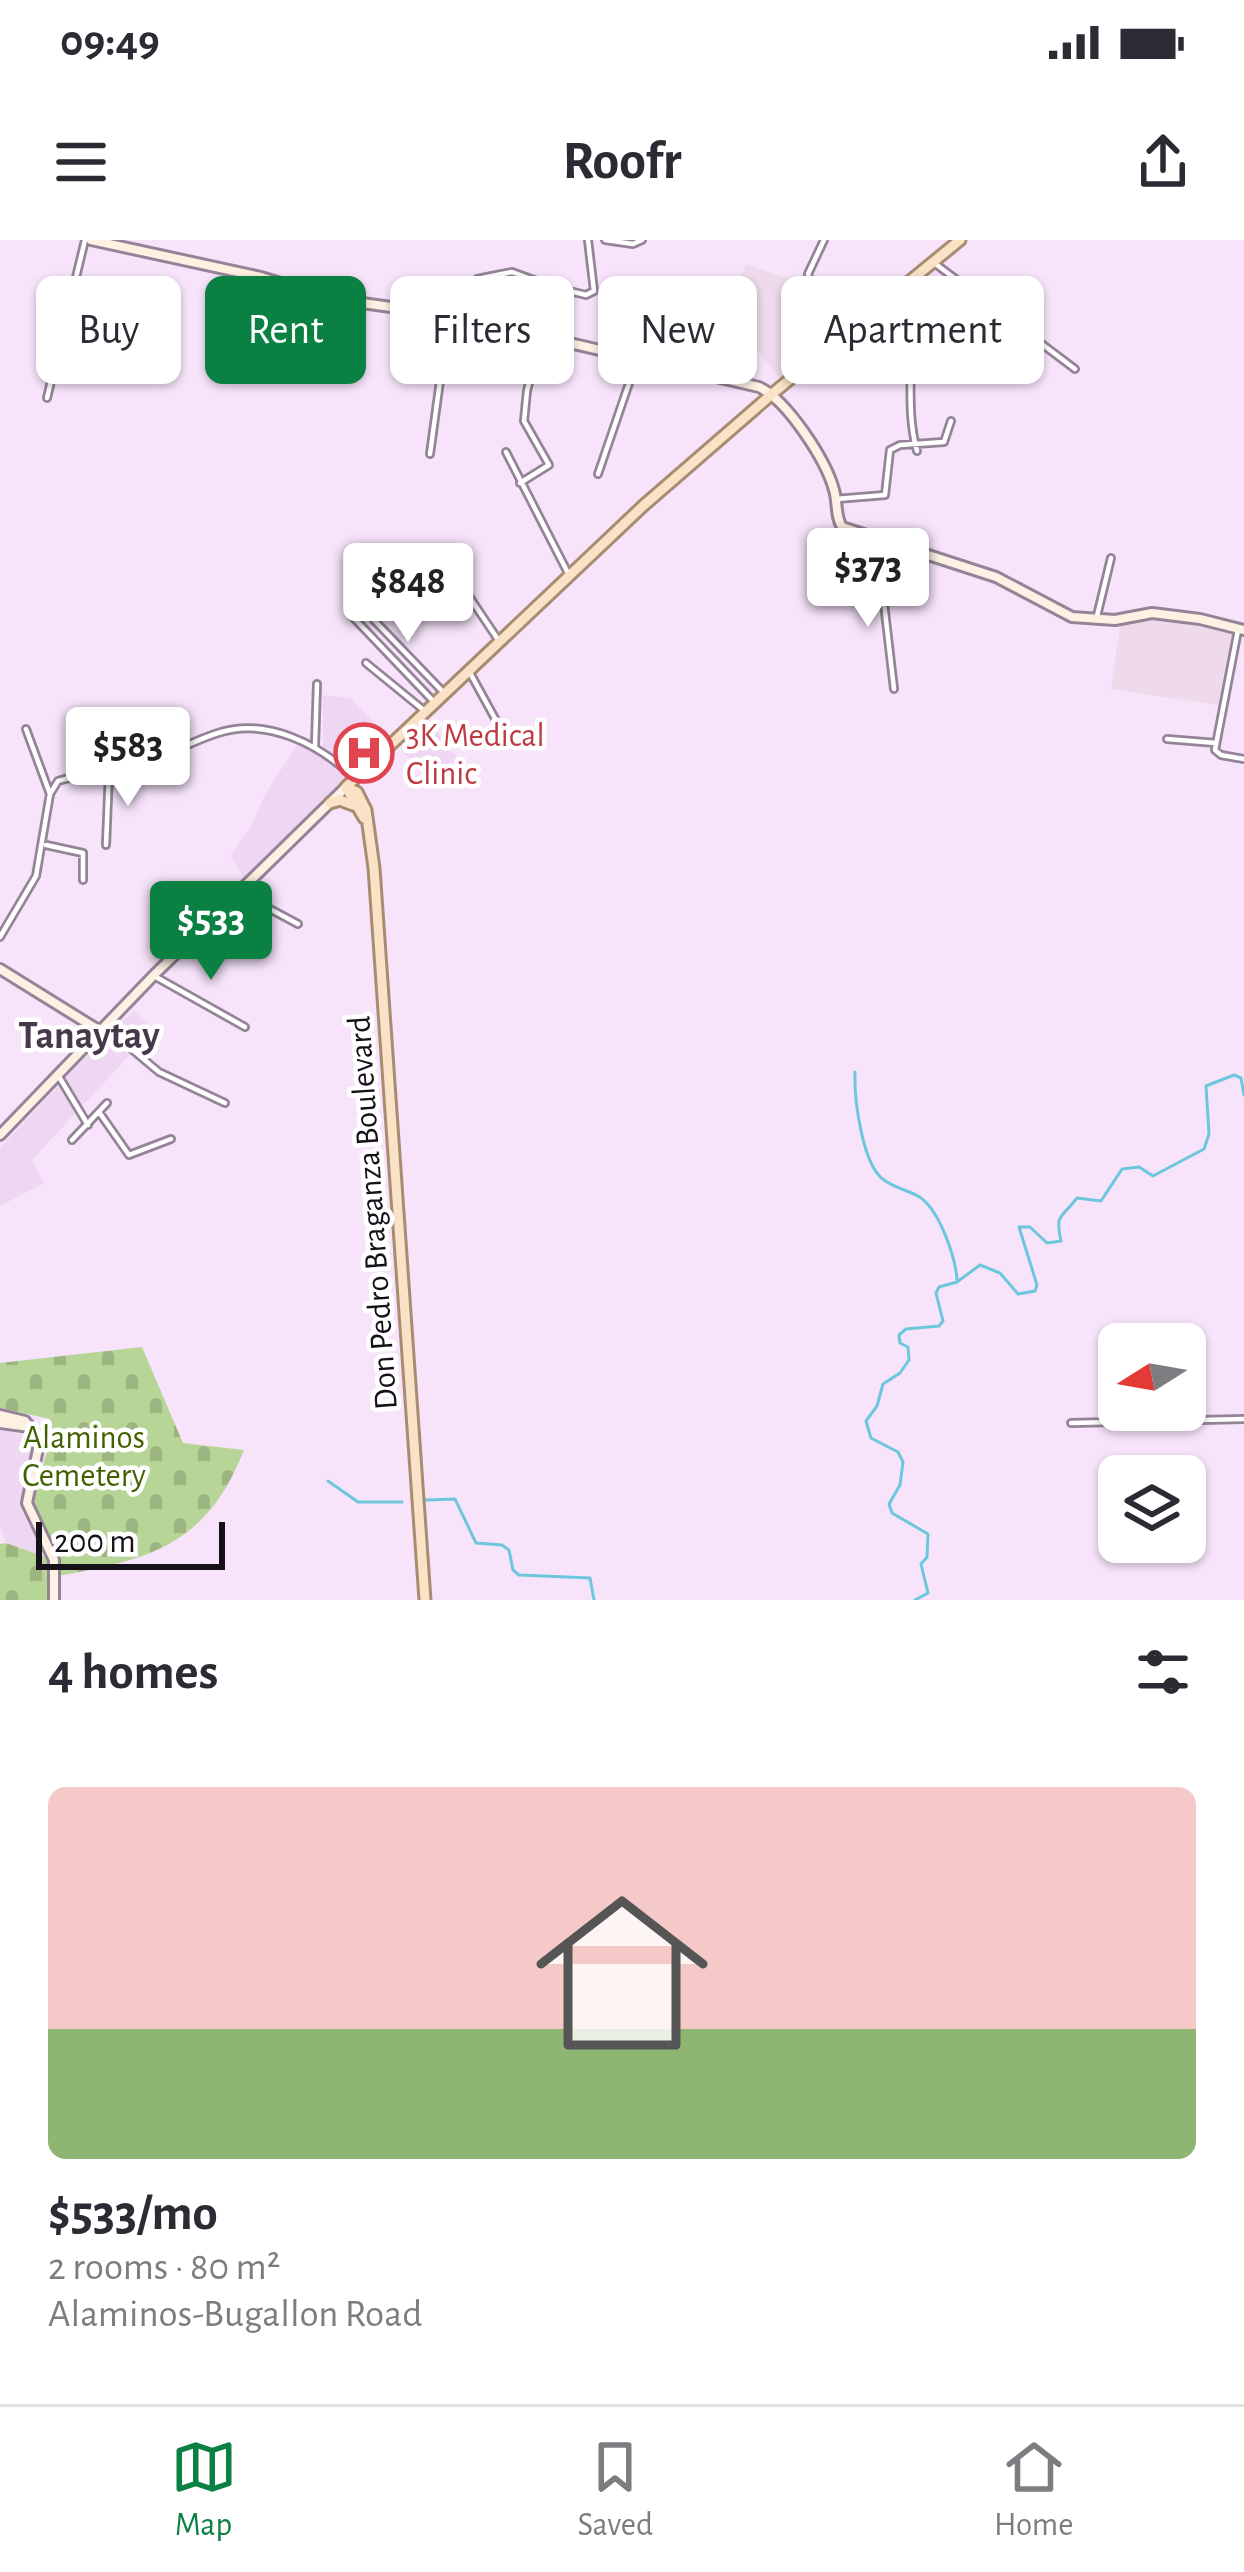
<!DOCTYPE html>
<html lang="en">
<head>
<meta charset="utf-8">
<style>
  :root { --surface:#fff; --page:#f7f7f7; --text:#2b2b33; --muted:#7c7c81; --line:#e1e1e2; --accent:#0b8043 }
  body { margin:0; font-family:"Alegreya Sans",sans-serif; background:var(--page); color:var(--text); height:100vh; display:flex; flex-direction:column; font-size:45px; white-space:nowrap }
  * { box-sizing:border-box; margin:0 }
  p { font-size:39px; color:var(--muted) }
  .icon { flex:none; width:66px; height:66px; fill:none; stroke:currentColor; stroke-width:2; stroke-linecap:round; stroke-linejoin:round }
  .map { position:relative; height:1360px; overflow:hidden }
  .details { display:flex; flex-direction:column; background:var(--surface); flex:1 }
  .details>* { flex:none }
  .guide { position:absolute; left:36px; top:36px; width:1173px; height:108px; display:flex; gap:24px }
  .needle { width:78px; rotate:259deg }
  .tools { position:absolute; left:1098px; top:1083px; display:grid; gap:24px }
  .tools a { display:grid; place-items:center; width:108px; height:108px; border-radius:18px; background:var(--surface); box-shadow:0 3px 9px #0004; font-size:60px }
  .scale { position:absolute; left:36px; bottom:30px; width:189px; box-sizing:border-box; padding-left:12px; border:6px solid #161018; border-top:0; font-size:33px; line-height:42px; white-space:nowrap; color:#161018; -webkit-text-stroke:9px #fff; paint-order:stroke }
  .price { position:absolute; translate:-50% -102px; padding:0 27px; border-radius:12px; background:#fff; color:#222; font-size:39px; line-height:78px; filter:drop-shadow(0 3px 6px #0008) }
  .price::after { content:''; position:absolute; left:50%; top:72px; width:36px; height:27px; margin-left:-18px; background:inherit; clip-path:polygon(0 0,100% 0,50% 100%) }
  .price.current { background:var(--accent); color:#fff }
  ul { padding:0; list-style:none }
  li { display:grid; align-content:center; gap:24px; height:636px; padding:0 48px }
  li+li { border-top:3px solid var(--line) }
  li span { display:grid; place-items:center; height:372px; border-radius:18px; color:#555 }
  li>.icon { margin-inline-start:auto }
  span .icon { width:216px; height:216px; fill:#fffc; stroke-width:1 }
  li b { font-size:51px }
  h2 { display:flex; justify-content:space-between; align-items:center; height:144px; padding:0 48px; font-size:51px }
  .chip { padding:0 42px; border-radius:18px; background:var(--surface); box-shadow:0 3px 9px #0004; font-size:42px; line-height:108px }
  .chip.current { background:var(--accent); color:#fff }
  .status { display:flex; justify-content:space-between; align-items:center; height:84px; padding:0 60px; background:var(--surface); direction:ltr }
  .status svg { height:33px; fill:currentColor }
  header { display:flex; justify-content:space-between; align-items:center; height:156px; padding:0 48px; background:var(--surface); font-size:54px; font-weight:700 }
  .menu { display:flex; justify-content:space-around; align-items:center; height:168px; border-top:3px solid var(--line); background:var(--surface); font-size:33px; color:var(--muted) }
  .menu a { display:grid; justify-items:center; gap:6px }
  .menu .current { color:var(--accent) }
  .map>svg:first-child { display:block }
</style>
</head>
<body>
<div class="status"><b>09:49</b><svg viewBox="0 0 49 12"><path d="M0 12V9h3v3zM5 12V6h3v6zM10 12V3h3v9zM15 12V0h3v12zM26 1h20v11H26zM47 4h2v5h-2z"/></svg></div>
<header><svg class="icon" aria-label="menu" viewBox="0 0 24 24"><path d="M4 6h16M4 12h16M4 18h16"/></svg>Roofr<svg class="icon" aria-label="share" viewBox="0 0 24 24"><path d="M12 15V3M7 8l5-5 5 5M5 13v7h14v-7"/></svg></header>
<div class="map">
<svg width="1244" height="1360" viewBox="0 0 1244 1360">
  <defs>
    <pattern id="cemetery-stones" width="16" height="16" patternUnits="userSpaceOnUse" patternTransform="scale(3)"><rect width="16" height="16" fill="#b7d596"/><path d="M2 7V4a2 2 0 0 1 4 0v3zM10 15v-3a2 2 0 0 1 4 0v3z" fill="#9db681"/></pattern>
  </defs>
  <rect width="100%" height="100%" fill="#f7e4fb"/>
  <path fill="#efd7f4" d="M323,455L350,458L392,500L246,640L230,616L249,589L266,553L298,503L319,510L323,506Z
    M431,484L458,519L438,540L402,512Z
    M134,771L154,789L32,920L44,943L0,966V908L106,795Z
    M0,1189L34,1198L38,1203L24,1266L49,1318L6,1303L0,1284Z"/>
  <path fill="#eedaea" d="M746,24L844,57L861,75L782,141L755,109L742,120L717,94Z
    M1154,376L1194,380L1235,393L1224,466L1111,449L1121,380Z"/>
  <path fill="url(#cemetery-stones)" d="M142,1107L183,1203L244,1210C206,1306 150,1319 58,1336V1324L32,1268L52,1191L50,1179L0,1168V1123Z
    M6,1303L51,1319L50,1360H0V1304Z"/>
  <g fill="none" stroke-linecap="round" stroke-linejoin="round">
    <path stroke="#6dc7dc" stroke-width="3" d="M855,832C854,858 862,925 884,940C895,948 907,950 918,956C939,968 955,1016 957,1039
      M328,1241L358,1262H402
      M426,1260L455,1259L476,1303L502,1305L509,1310L513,1330L519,1335L590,1338L594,1360
      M915,1360L928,1353L921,1324L927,1317L928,1294L892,1273L889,1264L900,1245L903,1222L898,1212L871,1198L866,1181L877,1166L883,1144L900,1133L909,1120L908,1107L900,1103L899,1095L906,1089L939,1086L943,1081L936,1053L939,1047L957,1042L980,1025L1000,1033L1018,1054L1035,1051L1037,1045L1019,987H1030L1047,1003L1061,1001C1055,973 1061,979 1077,958L1101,961L1122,929L1139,927L1153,936L1204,909L1209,894L1206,846L1234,835L1241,838L1244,855"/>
    <g stroke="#958498" stroke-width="10">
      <path id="street" d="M605,0L633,4L642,0
        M824,0L808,34L810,41L878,68
        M933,22L1075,129
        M477,39L512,32L553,47
        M898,52C921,104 902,158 917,211
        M701,63L699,97L713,108L706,133
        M547,99L553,47L586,55L594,51L588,0
        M913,131L942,119
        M47,158L85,0
        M506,212L569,335
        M430,214L449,75
        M598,234L637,120
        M520,243L549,225L524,181L527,151L540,98
        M836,259L885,255L890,210L900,205L944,202L951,181
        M448,325L499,401
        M351,375L435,463
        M374,380L445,454
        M1096,380L1111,318
        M1238,390L1215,510L1221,515L1244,519
        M366,423L426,472
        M469,431L509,504
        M894,449L882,346L896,321L899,305
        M26,489L50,554
        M1167,499L1216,503
        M315,506L317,444
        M46,605L83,613V640
        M106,605L109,533
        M240,653L298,684
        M0,697L36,636L50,554L58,541C88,532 119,530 149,521C173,513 195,500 218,493C266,477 319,504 353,537
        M156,737L245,787
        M104,786L159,832L225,863
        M58,835L88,885
        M99,872L129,915L171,899
        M72,900L107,863
        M1071,1183L1244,1179"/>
    </g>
    <g stroke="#958498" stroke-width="14">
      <path id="secondary" d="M91,0L261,37L333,59L449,75L759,147C787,160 826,220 834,250C838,263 835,276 842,287L996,337L1072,377L1115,380L1152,373L1200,379L1244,390
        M0,729L100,791
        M0,895L154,735L346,547
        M0,1175L25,1181L40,1199L27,1263L54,1320V1360
        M0,1183L29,1187"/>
    </g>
    <g stroke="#a88c72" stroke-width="15">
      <path id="primary" d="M346,547L357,552L366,570L374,628L425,1360
        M346,547L643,266L772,154L960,0
        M346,547L364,578
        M330,563L340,560L353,565"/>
    </g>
    <use href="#street" stroke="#fff" stroke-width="4.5"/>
    <use href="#secondary" stroke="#fdf1e3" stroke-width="8"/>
    <use href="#primary" stroke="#fae2c7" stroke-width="9"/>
  </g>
  <defs>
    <g id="hospital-ring" transform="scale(3)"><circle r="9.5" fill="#fff" stroke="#e0444e" stroke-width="1.5"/><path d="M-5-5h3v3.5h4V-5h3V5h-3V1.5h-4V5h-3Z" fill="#e0444e"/></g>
  </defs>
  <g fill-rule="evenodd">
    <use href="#hospital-ring" x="364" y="513"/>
  </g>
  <g text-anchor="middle" stroke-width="9" stroke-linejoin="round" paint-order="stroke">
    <g font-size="33" fill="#be3a42" stroke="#fff" text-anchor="start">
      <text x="406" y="506">3K Medical<tspan x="406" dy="38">Clinic</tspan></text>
    </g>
    <g font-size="33" fill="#161018" stroke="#fff">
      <text transform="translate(371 973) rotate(-94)" y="12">Don Pedro Braganza Boulevard</text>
    </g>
    <g font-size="33" fill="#416200" stroke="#fff">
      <text x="84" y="1208">Alaminos<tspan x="84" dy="38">Cemetery</tspan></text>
    </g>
    <g font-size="39" font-weight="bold" fill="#47394b" stroke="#fff">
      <text x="89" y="808">Tanaytay</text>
    </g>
  </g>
</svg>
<div class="tools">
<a><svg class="needle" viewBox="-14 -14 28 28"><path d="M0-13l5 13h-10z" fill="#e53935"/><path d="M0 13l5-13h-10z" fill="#7c7c81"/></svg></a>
<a><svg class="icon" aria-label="layers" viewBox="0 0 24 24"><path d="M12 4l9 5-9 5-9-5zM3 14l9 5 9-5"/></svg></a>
</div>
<div class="scale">200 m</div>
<b class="price" style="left:868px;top:390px">$373</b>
<b class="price" style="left:408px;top:405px">$848</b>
<b class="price" style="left:128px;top:569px">$583</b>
<b class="price current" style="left:211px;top:743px">$533</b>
<div class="guide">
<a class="chip">Buy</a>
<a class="chip current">Rent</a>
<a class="chip">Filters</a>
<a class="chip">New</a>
<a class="chip">Apartment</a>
</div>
</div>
<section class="details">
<h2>4 homes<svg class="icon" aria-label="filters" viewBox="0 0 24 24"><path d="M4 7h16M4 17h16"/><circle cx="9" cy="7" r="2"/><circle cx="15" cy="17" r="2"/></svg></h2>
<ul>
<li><span style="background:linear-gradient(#f6c9c9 65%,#8fb573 0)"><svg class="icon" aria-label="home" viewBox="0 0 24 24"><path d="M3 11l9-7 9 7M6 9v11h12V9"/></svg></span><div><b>$533/mo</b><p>2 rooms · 80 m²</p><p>Alaminos-Bugallon Road</p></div></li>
</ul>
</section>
<nav class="menu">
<a class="current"><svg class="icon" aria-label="map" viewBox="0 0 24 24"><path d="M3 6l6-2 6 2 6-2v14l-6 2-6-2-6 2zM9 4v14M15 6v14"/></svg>Map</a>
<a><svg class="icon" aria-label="saved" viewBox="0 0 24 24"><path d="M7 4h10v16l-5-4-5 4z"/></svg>Saved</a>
<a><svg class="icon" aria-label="home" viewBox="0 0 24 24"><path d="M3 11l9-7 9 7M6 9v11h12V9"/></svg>Home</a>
</nav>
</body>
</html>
